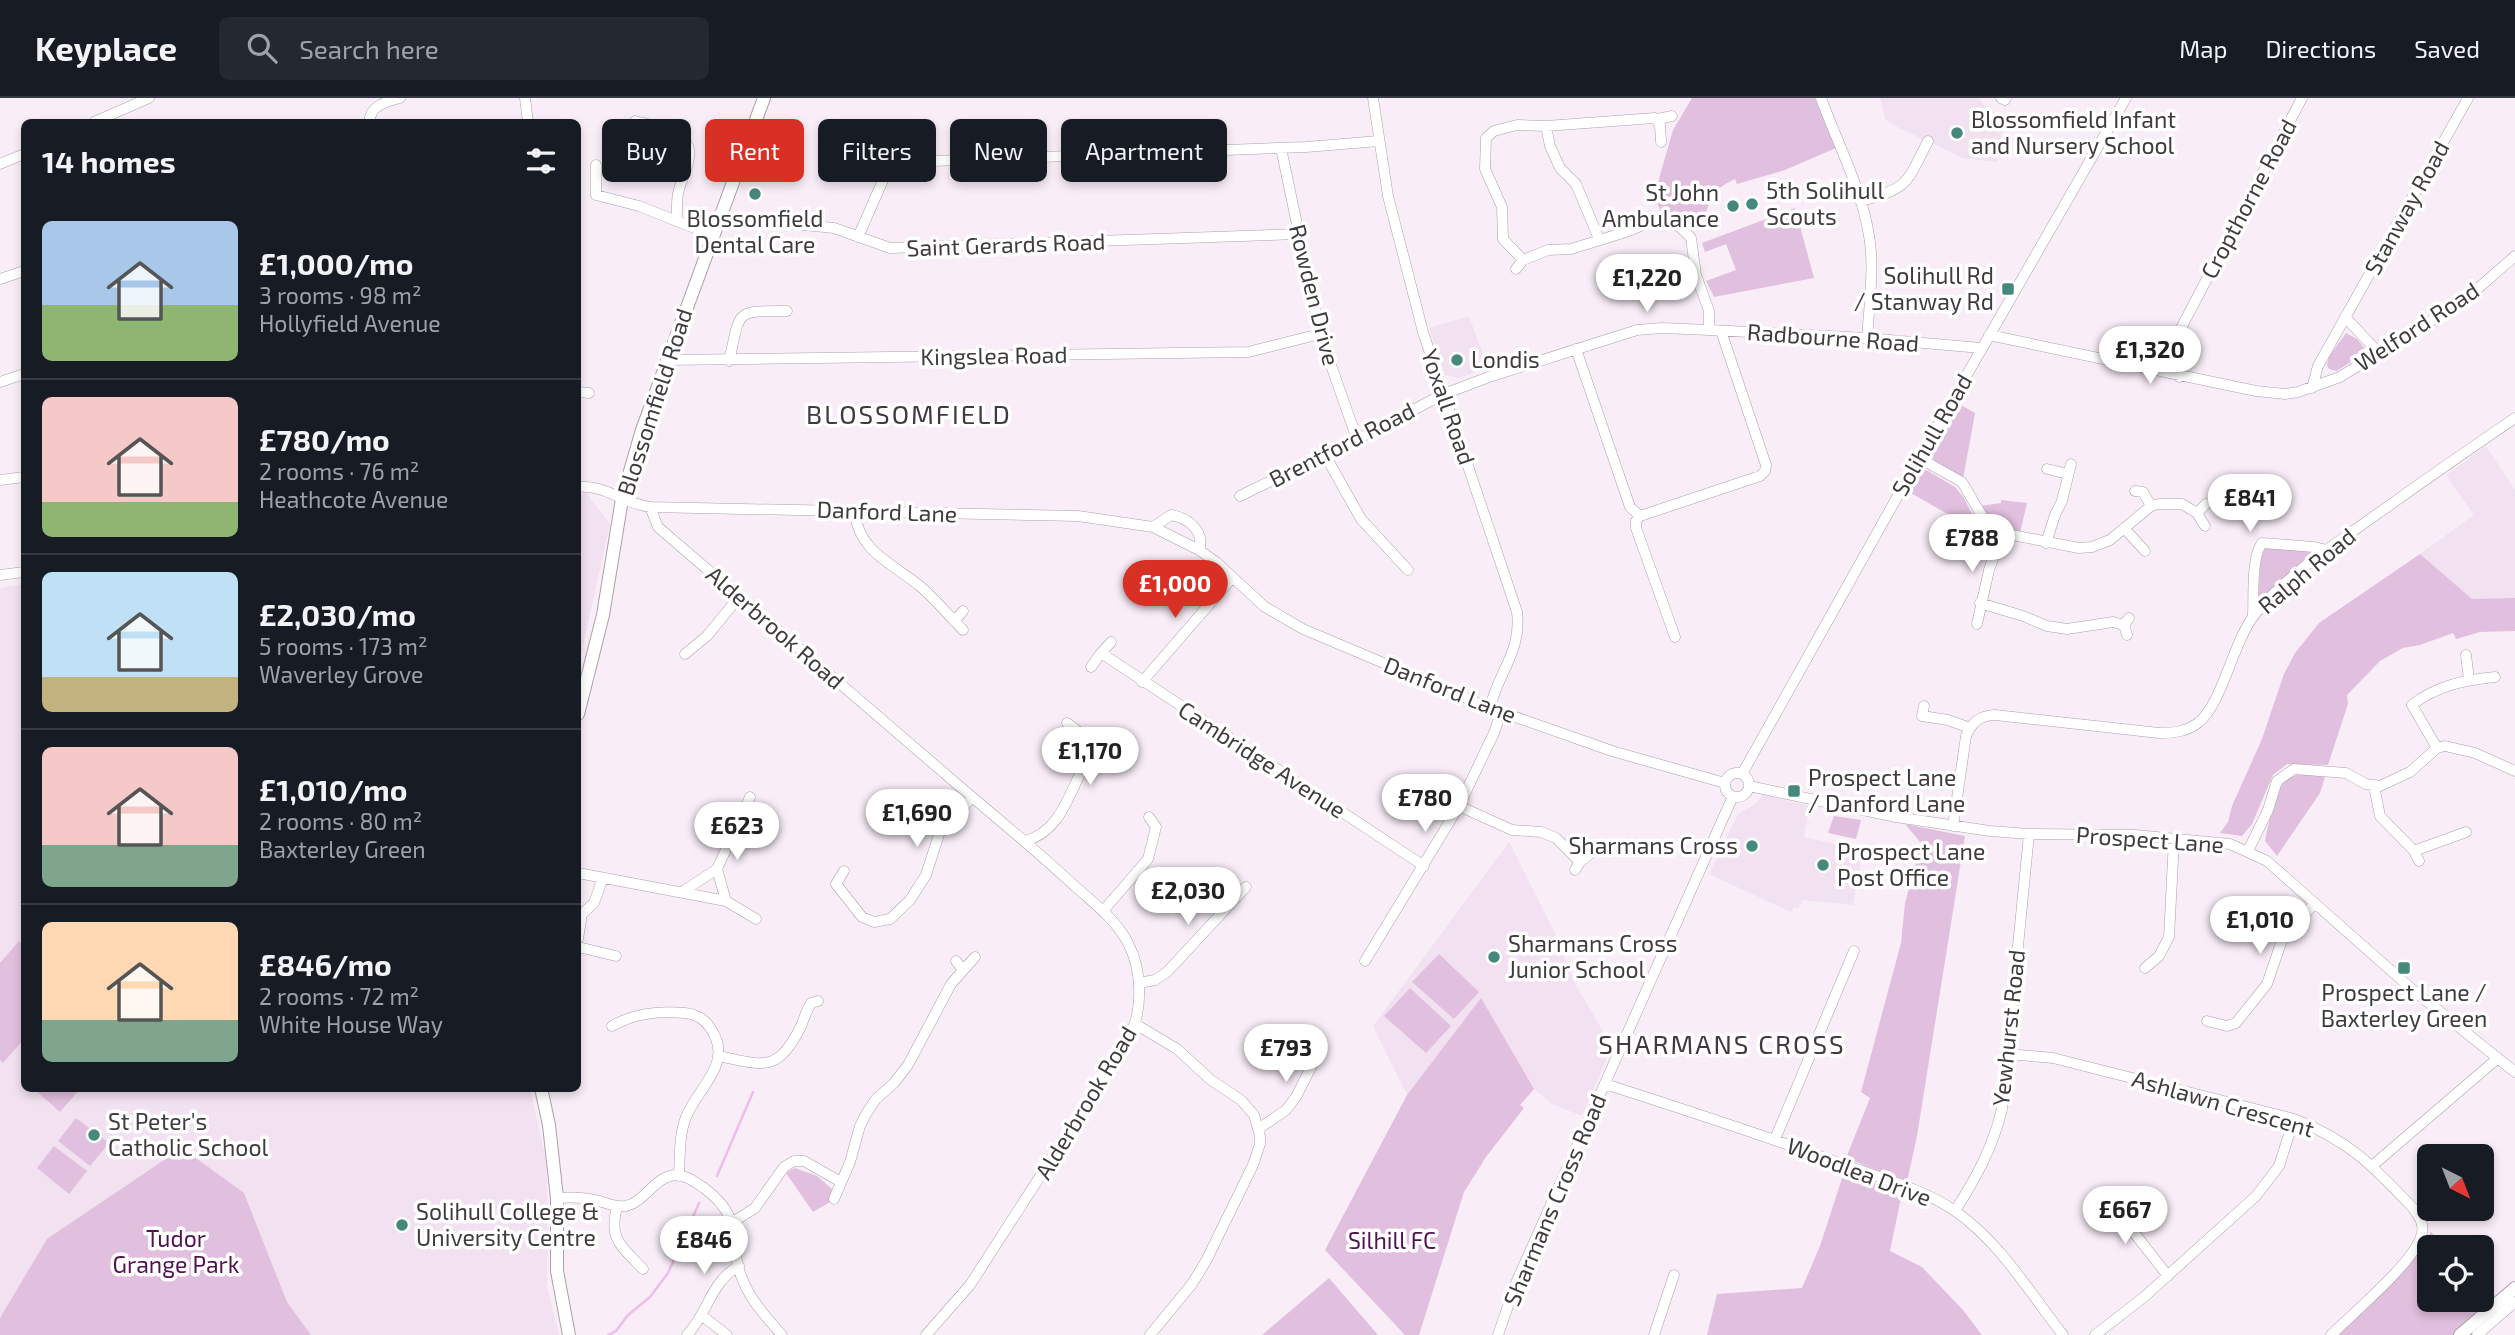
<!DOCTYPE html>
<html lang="en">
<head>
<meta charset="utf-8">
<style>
  :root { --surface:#171b24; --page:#242831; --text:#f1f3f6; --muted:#9ea1a6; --line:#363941; --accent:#d93025 }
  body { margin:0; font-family:"Exo 2",sans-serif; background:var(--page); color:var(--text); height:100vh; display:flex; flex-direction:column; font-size:26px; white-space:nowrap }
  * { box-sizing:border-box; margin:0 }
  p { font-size:23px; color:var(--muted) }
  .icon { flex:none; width:38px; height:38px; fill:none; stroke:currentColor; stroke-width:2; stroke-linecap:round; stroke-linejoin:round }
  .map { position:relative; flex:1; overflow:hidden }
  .panel { position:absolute; left:21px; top:21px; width:560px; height:973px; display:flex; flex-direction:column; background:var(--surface); border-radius:10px; box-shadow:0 4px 10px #0003 }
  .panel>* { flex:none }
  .guide { position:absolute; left:602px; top:21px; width:665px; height:63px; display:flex; gap:14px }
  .needle { width:46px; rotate:138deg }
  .buttons { position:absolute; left:2417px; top:1046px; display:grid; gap:14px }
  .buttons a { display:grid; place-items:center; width:77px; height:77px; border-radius:10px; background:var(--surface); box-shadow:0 4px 10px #0003; font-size:35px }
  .price { position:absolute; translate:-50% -60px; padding:0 16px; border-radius:24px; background:#fff; color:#222; font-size:23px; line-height:46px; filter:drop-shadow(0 2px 4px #0008) }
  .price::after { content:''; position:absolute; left:50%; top:42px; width:21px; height:16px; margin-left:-10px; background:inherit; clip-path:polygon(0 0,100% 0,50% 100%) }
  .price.active { background:var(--accent); color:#fff }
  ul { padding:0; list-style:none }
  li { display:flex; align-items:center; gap:21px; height:175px; padding:0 21px }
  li+li { border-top:2px solid var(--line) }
  li span { display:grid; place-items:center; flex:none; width:196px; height:140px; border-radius:10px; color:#555 }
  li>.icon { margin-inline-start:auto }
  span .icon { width:84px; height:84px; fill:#fffc; stroke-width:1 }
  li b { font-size:30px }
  h2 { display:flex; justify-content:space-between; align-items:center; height:84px; padding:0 21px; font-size:30px }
  .pill { padding:0 24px; border-radius:10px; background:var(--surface); box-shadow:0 4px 10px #0003; font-size:24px; line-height:63px }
  .pill.active { background:var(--accent); color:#fff }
  header { display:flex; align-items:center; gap:42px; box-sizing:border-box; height:98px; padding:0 35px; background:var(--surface); border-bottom:2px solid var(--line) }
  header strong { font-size:33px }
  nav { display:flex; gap:38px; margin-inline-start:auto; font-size:24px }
  .search { width:490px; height:63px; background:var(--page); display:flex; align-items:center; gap:18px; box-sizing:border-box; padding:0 24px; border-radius:10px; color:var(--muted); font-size:26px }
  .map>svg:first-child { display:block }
</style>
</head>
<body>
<header>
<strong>Keyplace</strong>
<div class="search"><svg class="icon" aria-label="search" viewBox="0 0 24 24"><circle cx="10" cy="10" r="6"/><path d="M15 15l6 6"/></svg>Search here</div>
<nav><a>Map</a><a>Directions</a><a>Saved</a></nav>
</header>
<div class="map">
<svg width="2515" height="1237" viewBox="0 0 2515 1237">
  <rect width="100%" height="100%" fill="#f9eef8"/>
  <path fill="#f2e1f0" d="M1880,0H1979L1985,9L2004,21L1997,64L1963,60L1899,30L1885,21Z
    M1469,218L1488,270L1458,280L1445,277L1429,230Z
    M2486,348L2515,392V500L2472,502L2420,456L2474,417L2446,377Z
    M586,395L610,426L578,570V397Z
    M24,486V990L530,991L545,1057L548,1106L547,1188L559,1237H311L287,1204L244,1095L235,1089L0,1220V490Z
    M1763,697L1810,708L1804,739L1863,752L1853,807L1802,802L1799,810L1794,809L1791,814L1709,776L1738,716L1756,705Z
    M1509,744L1554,833L1575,886L1612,948L1582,1018L1552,1006L1534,991L1481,901L1407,997L1373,928Z"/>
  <path fill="#e1bfde" d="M1692,0H1815L1836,50L1785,72L1737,86L1735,81C1700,97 1716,111 1693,133L1662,116L1654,98L1673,32Z
    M1795,110L1814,180L1714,199L1706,183L1736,172L1726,146L1705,154L1702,145Z
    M2346,235L2357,241L2365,251L2361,257L2337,273L2329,271L2327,267L2329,259Z
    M1959,306L1975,315L1963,381L1937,365L1932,359Z
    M1922,372L1928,373L1955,389L1964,400L1972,416L1992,438V448L1950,434L1953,419L1909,394Z
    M2001,402L2027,405L2020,435C2001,430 1992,422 1980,408L2001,405Z
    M2266,449L2312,452L2315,456L2288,476L2258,505L2261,453Z
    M2420,456L2472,501L2515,500V533L2480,534L2456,541L2453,535L2420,547L2403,550L2380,563L2347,597L2348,606L2328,667L2287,666L2273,677L2252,726L2242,738L2220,735L2228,724L2232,708L2262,641L2284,576L2295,555L2319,525Z
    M2302,675L2325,679L2320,695L2277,758L2265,743C2268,728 2274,699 2282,687C2287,680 2294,678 2302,675Z
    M1834,718L1861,722L1856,741L1828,735Z
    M1905,726L1965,738L1917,1038L1907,1084L1846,1060L1870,1000L1861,994L1901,845L1905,805L1921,745Z
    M19,843L24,848V941L3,965L0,962V865Z
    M1439,856L1479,894L1454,921L1412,884Z
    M1410,890L1451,928L1426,955L1384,918Z
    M1481,900L1534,991L1520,1007L1524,1010L1486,1059L1464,1094L1419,1237H1405L1325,1152L1407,997Z
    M34,991H80L60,1014Z
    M76,1020L109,1045L90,1068L58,1043Z
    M54,1048L87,1073L69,1096L37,1070Z
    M182,1050L244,1095L287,1204L311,1237H0V1220L47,1141Z
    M795,1070L817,1078L832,1091L830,1104L813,1114L786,1075Z
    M1844,1074L1902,1095L1890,1153L1922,1169L1963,1212L1982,1237H1707L1717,1196L1802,1190L1820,1148Z
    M2431,1134L2444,1150H2429V1202H2482V1194L2488,1203L2453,1237H2338L2414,1159Z
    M1329,1180L1378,1237H1262Z"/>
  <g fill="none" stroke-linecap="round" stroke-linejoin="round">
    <path stroke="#f1bbed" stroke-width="2.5" d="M717,1078L753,994
      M608,1237L616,1233L628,1217L650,1199L668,1175L699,1105"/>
    <g stroke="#aaa0a9" stroke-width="11">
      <path id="minor" d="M525,0L528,24
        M1373,0L1388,98L1423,234L1517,514C1522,554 1498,574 1490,610
        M1821,0C1839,50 1867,100 1871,154C1873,182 1869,212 1867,240
        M2001,0L2005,2L2006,0
        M1658,21L1672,18
        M635,23C653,28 693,33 689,59C688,72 680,83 678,96C676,105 678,113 676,123
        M94,24L149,0
        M369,24C371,7 385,4 400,0
        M1546,28L1550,48L1560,70L1576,86L1599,141
        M1661,44L1660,27L1655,20L1546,28L1517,27L1494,33L1486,40L1485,71L1502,109L1503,141L1523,162L1548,152L1571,151L1629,133L1657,121L1665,122L1680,129L1691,140L1696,177L1709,213V232
        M1281,50L1320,236L1357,341
        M0,66L24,56
        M596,67V97L639,108L712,137
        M1861,103C1909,90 1906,86 1928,43
        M719,116L725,119L834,130L890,150L1298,136
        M858,139L887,73L898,66L907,64L1306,49L1379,43
        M1516,171L1523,162
        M0,181L24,173
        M2345,219L2378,254
        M1989,237L2256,293L2285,296L2298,294L2340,279L2445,214L2475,193L2515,158
        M1576,251L1630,409L1640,418L1760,378L1765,373L1766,367L1721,233
        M2169,253L2179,279
        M666,262L1248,254L1320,236
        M729,263C741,212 733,213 787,213
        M2150,272L2169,253L2302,0
        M0,284L24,276
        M2312,290L2318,268L2468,0
        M578,294L589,295
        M1325,357L1361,421L1408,472
        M1919,360L1962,384L1982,418L2002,435L2079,450L2092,449L2110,442L2151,408L2159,406H2182L2197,415L2205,428
        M2047,371L2068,376
        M0,382L24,379
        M578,389C607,387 621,405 650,409L1078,418L1153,429L1199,452L1216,464L1265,509L1303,531L1490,610L1612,653L1725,685
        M2135,393L2143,394L2151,408
        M1240,398L1357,341L1444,296L1489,279L1637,232L1662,230L1709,232L1867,240L1981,250
        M650,409L658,429L972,699C1008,729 1043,759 1077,790C1096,807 1116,822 1128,845C1143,874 1143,914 1128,942L970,1187L926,1237
        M855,414C858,454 894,466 921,489C936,502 949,518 963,532
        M2197,415L2206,406
        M1640,418L1636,423V430L1675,539
        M1153,429L1171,417C1189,420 1205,434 1199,452
        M2124,430L2145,453
        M2046,445L2055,417L2062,403L2071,366
        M0,477L24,474
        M1980,505L2023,518L2047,528L2067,531L2113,524L2124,527
        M2253,517C2254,499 2251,460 2262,445L2314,449L2327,452
        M954,523L963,513
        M1977,526L1989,472L2002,435
        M2127,537L2124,527L2129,520
        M1101,555L1111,544
        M685,556L707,538L738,500
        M2466,557L2469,582
        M1091,569L1101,555L1424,768
        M1142,584L1232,480
        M1924,608L1922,618L1948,622L1970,630
        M2437,650L2412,607C2436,588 2464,582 2495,579
        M1725 687a12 12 0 1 1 24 0a12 12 0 1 1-24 0Z
        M1742,676L1919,360L2126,0
        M1749,688L1896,719L1990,733L2029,736L2135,737L2230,746L2267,763L2413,892L2515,974
        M2374,688L2380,718L2414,753L2419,763
        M1459,708L1512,732L1541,734L1556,740L1580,764
        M1953,728L1966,638C1971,625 1981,617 1995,617L2159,635C2173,635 2187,634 2199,624C2222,606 2233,544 2255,516C2285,479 2328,451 2366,424C2415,389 2465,354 2515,320
        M1025,743C1055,735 1065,708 1077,682C1086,662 1093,667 1090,642L1067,625
        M2248,753L2268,712L2277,683L2294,671L2346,675L2366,686L2380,688L2410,674L2437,650L2445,648L2475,655L2515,673
        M2414,753L2466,734
        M717,771L726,803
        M1575,772L1580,764L1590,756
        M844,773L836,786L862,819L874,824L890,821L910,802L926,777L942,727L960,713L972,699
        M578,775L726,803L756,821
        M682,794L717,771L750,699
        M1103,813L1148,761L1156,729L1149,719
        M578,841L582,816L594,805L603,780
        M578,849L616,858
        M956,863L963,872
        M1365,863L1459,708L1494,635L1501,614
        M2145,870L2159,858L2169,839L2174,742
        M1139,885L1155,882L1167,874L1246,789
        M2207,923L2227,928L2236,925L2267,886L2283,839L2315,805
        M1137,927L1177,951L1211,982L1241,1002L1254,1017L1260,1038V1046L1253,1067L1206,1163L1192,1186L1150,1237
        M612,928C635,915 658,913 685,915C696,916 705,921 711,931C734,966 698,989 686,1019C679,1037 680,1058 679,1078
        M2008,956L2053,960L2294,1021C2349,1042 2374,1069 2413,1110C2419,1118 2424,1125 2422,1135C2418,1161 2352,1216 2331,1237
        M718,958C761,966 777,977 800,930C804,922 806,913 811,905L818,903
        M1605,986C1686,1012 1767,1038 1847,1068C1884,1081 1923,1091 1955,1113C2000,1144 2030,1195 2063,1237
        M1258,1031L1286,1012L1296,999L1321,949
        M1775,1041L1854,853
        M2372,1068L2498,960
        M2106,1099L2168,1178
        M557,1100C570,1099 582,1099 595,1102C605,1104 615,1110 626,1108C645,1104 654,1079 675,1077C686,1077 695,1084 704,1090C749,1124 725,1144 744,1185C752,1204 768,1221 782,1237
        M834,1101L850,1064L860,1028L866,1016L876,1001L894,985L908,967L951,886L975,859
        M617,1109C608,1141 622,1149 643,1171
        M1955,1113C1976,1080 1993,1049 2002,1011L2029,736
        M733,1124L755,1110L784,1069L794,1063H804L841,1084
        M701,1217L727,1237
        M687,1237C708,1215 711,1183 739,1168
        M1498,1237L1516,1185L1733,698
        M1654,1237L1674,1177
        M2095,1237L2144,1199L2256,1098L2279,1068L2294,1021
        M2477,1237L2515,1204"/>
    </g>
    <g stroke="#aaa0a9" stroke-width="14">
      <path id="major" d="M578,616L603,517L622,401L642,332L764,0
        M541,990L549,1027L557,1100V1173L569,1237
        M2460,1237L2515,1190"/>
    </g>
    <use href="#minor" stroke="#fff" stroke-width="10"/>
    <use href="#major" stroke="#fff" stroke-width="12"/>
  </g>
  <g fill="#46897c" stroke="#fff" stroke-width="2.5">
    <circle cx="1957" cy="35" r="7"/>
    <circle cx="755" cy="96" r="7"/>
    <circle cx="1752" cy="106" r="7"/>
    <circle cx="1733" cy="108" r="7"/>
    <rect x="2001" y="184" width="14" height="14" rx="3.5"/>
    <circle cx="1457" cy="262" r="7"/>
    <rect x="1787" y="686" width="14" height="14" rx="3.5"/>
    <circle cx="1752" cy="748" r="7"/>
    <circle cx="1823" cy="767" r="7"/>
    <circle cx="1494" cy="859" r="7"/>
    <rect x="2397" y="863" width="14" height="14" rx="3.5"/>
    <circle cx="94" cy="1037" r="7"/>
    <circle cx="402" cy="1127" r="7"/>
  </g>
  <g text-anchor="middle" stroke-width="7" stroke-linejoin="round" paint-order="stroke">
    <g font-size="23" fill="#403b3f" stroke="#fff" text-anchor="start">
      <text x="1971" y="30">Blossomfield Infant<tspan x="1971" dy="26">and Nursery School</tspan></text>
      <text x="1766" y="101">5th Solihull<tspan x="1766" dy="26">Scouts</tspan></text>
      <text x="1719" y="103" text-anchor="end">St John<tspan x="1719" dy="26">Ambulance</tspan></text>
      <text x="755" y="129" text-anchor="middle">Blossomfield<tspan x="755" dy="26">Dental Care</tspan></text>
      <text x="1994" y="186" text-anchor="end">Solihull Rd<tspan x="1994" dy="26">/ Stanway Rd</tspan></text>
      <text x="1471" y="270">Londis</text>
      <text x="1808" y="688">Prospect Lane<tspan x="1808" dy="26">/ Danford Lane</tspan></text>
      <text x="1738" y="756" text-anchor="end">Sharmans Cross</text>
      <text x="1837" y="762">Prospect Lane<tspan x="1837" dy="26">Post Office</tspan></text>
      <text x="1508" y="854">Sharmans Cross<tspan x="1508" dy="26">Junior School</tspan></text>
      <text x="2404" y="903" text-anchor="middle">Prospect Lane /<tspan x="2404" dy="26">Baxterley Green</tspan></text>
      <text x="108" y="1032">St Peter's<tspan x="108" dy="26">Catholic School</tspan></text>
      <text x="416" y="1122">Solihull College &amp;<tspan x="416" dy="26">University Centre</tspan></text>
    </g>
    <g font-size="23" fill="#403b3f" stroke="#fff">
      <text transform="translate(2249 101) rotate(-62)" y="8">Cropthorne Road</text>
      <text transform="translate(2407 110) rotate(-61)" y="8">Stanway Road</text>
      <text transform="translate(1006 147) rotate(-2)" y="8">Saint Gerards Road</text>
      <text transform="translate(1314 197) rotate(76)" y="8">Rowden Drive</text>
      <text transform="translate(2417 229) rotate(-33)" y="8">Welford Road</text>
      <text transform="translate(1833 240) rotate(4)" y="8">Radbourne Road</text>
      <text transform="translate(994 258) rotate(-1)" y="8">Kingslea Road</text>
      <text transform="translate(655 304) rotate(-72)" y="8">Blossomfield Road</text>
      <text transform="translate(1448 309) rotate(71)" y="8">Yoxall Road</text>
      <text transform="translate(1932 337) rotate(-60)" y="8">Solihull Road</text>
      <text transform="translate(1342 347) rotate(-27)" y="8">Brentford Road</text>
      <text transform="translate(887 414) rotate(2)" y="8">Danford Lane</text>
      <text transform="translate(2307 473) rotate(-40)" y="8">Ralph Road</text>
      <text transform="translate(775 530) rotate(41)" y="8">Alderbrook Road</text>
      <text transform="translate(1450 592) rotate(22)" y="8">Danford Lane</text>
      <text transform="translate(1262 662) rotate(33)" y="8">Cambridge Avenue</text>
      <text transform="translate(2150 742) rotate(4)" y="8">Prospect Lane</text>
      <text transform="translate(2009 930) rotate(-84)" y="8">Yewhurst Road</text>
      <text transform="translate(1086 1005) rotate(-59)" y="8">Alderbrook Road</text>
      <text transform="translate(2223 1006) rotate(16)" y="8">Ashlawn Crescent</text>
      <text transform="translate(1859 1074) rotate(21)" y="8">Woodlea Drive</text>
      <text transform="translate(1555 1102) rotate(-67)" y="8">Sharmans Cross Road</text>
    </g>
    <g font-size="23" fill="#511250" stroke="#fff">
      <text x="176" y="1149">Tudor<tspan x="176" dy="26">Grange Park</tspan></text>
      <text x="1392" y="1151">Silhill FC</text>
    </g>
    <g font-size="26" letter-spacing="2" fill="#413840" stroke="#fff">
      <text x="909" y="326">BLOSSOMFIELD</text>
      <text x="1722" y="956">SHARMANS CROSS</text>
    </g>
  </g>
</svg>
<div class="buttons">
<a><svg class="needle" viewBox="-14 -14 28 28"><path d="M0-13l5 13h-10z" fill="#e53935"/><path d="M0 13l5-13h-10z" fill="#9ea1a6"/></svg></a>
<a><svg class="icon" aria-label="locate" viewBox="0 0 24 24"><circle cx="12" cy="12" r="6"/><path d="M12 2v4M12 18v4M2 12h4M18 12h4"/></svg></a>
</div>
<b class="price" style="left:1647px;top:216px">£1,220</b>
<b class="price" style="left:2150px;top:288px">£1,320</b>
<b class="price" style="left:2250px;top:436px">£841</b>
<b class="price" style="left:1972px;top:476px">£788</b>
<b class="price active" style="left:1175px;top:522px">£1,000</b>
<b class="price" style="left:1090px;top:689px">£1,170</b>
<b class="price" style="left:1425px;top:736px">£780</b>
<b class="price" style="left:917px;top:751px">£1,690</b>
<b class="price" style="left:737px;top:764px">£623</b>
<b class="price" style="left:1188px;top:829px">£2,030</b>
<b class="price" style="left:2260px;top:858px">£1,010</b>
<b class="price" style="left:1286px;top:986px">£793</b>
<b class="price" style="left:2125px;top:1148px">£667</b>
<b class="price" style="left:704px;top:1178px">£846</b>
<div class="guide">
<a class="pill">Buy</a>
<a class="pill active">Rent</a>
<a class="pill">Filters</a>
<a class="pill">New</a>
<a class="pill">Apartment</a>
</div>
<section class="panel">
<h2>14 homes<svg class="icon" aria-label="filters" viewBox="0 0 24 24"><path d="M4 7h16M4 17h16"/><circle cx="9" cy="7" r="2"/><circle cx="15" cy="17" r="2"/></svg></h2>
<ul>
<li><span style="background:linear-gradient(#a9c7e8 60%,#8fb573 0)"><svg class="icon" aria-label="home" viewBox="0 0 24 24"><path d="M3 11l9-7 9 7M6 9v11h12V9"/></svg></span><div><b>£1,000/mo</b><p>3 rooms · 98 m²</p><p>Hollyfield Avenue</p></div></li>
<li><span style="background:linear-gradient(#f6c9c9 75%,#8fb573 0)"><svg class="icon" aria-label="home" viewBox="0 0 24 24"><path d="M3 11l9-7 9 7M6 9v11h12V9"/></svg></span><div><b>£780/mo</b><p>2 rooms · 76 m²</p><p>Heathcote Avenue</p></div></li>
<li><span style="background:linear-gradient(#bfe0f5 75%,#c2b280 0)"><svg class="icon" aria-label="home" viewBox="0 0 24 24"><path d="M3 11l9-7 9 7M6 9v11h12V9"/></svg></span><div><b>£2,030/mo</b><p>5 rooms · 173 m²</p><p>Waverley Grove</p></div></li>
<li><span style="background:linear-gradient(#f6c9c9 70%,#7fa58c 0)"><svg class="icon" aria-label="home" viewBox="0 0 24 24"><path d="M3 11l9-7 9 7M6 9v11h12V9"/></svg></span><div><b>£1,010/mo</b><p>2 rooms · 80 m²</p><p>Baxterley Green</p></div></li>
<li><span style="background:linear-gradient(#ffd9b3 70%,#7fa58c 0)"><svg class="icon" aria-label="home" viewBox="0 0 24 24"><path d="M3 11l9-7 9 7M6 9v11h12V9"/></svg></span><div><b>£846/mo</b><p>2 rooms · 72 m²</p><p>White House Way</p></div></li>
</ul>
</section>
</div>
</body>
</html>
